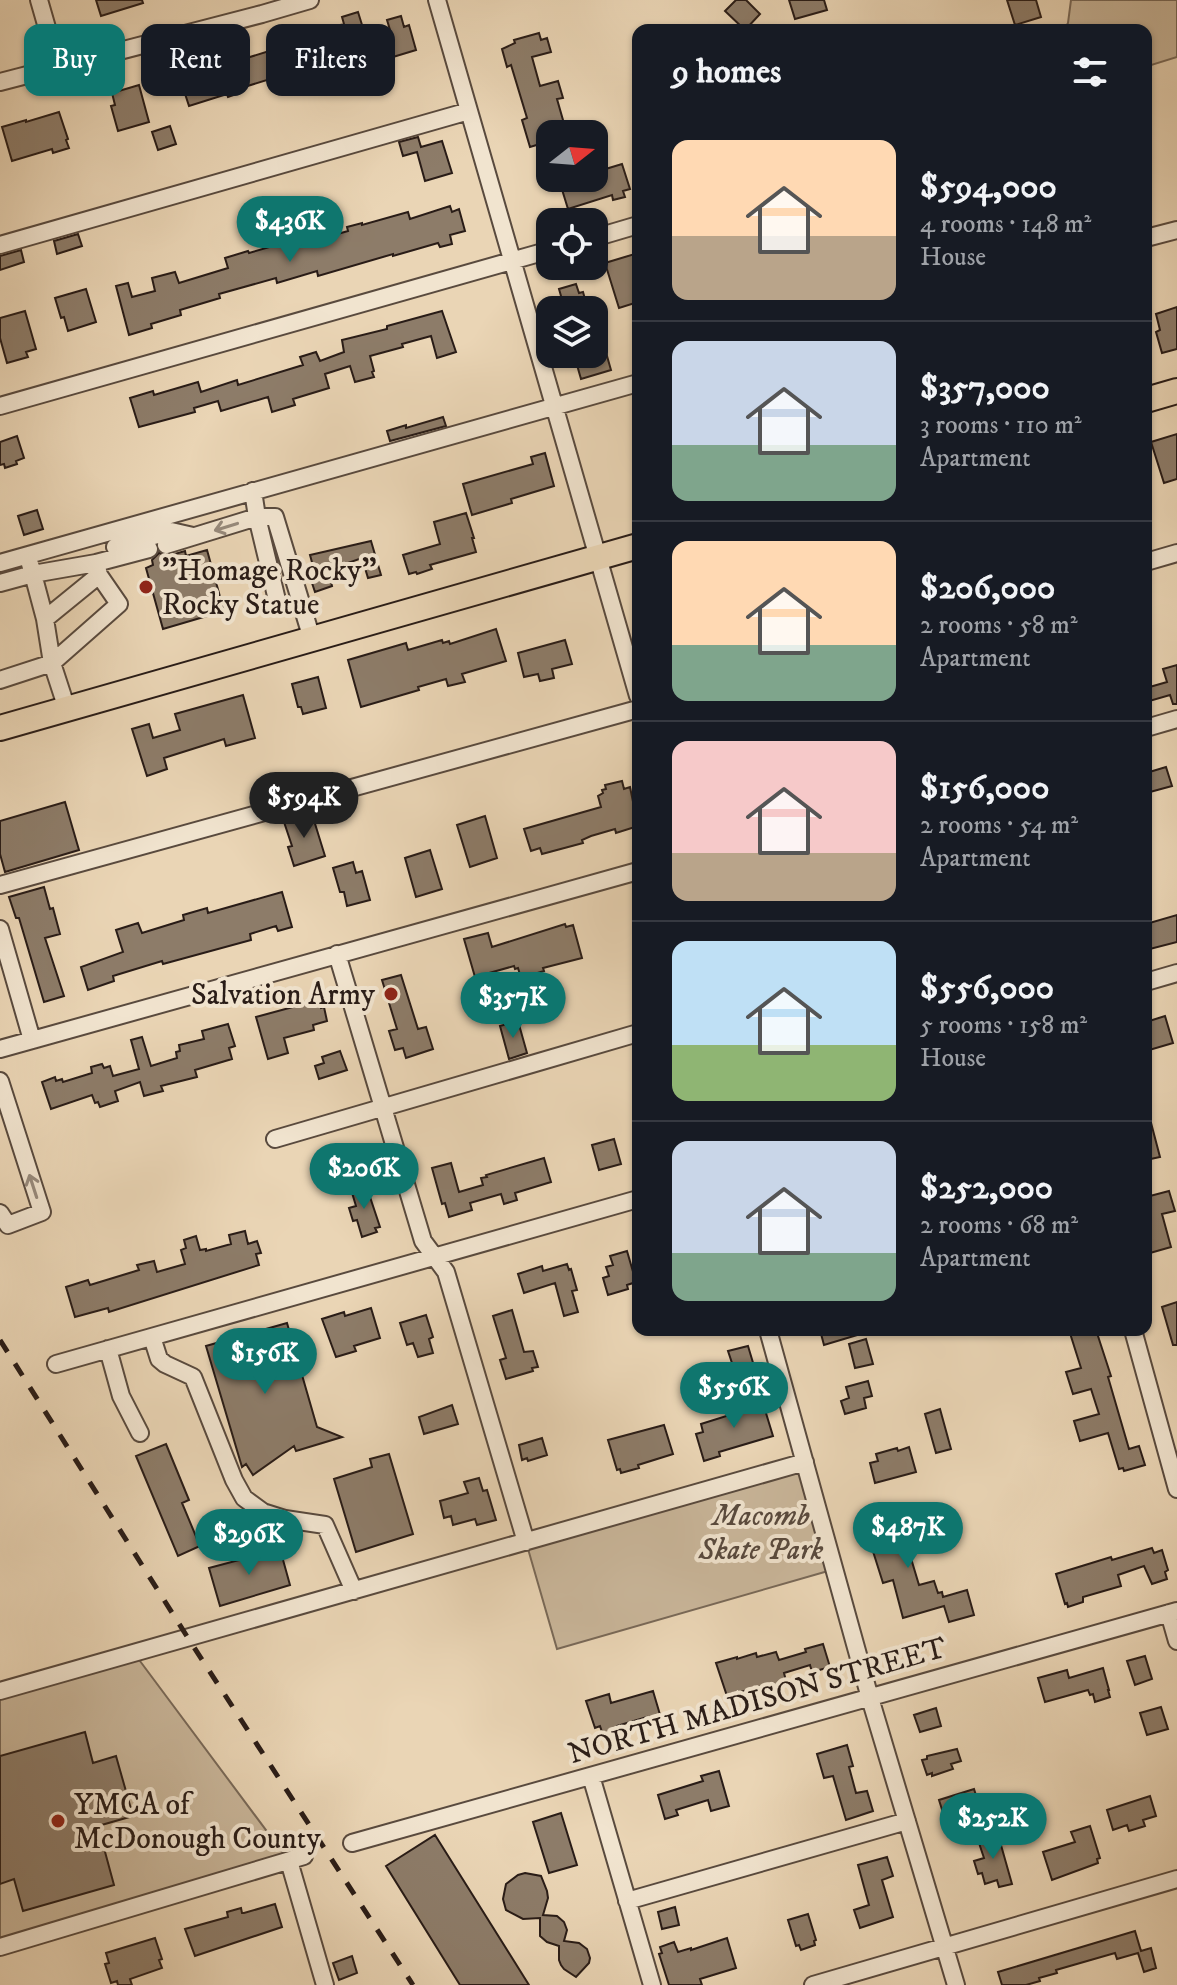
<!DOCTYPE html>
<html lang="en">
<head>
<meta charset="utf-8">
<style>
  :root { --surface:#171b24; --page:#242831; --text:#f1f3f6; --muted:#9ea1a6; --line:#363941; --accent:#0f766e }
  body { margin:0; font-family:"IM FELL DW Pica",serif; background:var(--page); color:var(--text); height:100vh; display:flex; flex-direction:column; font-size:30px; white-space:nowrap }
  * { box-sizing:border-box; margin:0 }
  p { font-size:26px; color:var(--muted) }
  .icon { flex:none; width:44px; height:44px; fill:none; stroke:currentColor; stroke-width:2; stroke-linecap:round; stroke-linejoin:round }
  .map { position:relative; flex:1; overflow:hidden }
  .panel { position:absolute; left:632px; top:24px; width:520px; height:1312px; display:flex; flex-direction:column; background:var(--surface); border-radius:16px; box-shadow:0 2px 6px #0004 }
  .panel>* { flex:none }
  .banner { position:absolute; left:24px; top:24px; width:488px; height:72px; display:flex; gap:16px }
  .needle { width:52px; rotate:73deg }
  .fabs { position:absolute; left:536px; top:120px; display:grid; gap:16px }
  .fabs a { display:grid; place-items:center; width:72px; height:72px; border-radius:16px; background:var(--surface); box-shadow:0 2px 6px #0004; font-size:40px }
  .price { position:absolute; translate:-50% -68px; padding:0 18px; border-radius:28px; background:var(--accent); color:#fff; font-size:26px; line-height:52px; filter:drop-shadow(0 2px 4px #0008) }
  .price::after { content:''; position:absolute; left:50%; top:48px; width:24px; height:18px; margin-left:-12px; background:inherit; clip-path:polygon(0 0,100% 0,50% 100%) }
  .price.current { background:#222; color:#fff }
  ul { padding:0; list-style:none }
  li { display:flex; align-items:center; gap:24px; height:200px; padding:0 40px }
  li+li { border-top:2px solid var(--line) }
  li span { display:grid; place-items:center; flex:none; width:224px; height:160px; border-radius:16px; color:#555 }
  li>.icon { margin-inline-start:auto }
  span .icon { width:96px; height:96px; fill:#fffc; stroke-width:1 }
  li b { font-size:34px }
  h2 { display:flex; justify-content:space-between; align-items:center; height:96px; padding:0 40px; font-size:34px }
  .chip { padding:0 28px; border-radius:16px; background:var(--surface); box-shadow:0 2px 6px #0004; font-size:28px; line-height:72px }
  .chip.current { background:var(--accent); color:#fff }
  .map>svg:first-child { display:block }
</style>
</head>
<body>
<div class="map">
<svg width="1177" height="1985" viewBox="0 0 1177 1985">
  <rect width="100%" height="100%" fill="#ead5b5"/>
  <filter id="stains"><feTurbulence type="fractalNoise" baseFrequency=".0025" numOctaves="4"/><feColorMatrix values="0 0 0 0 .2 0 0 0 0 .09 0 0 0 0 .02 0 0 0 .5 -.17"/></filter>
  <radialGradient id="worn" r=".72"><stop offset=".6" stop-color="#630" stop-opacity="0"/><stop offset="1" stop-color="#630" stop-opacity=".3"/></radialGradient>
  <path fill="#c9b69a" stroke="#796958" stroke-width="2" d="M1071,0H1177V57L1151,65L1146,73V30H1064L1068,23Z
    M805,1462L835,1569L557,1649L526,1542Z
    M134,1653L289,1861L0,1947V1691Z"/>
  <path fill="#8d7c69" stroke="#291c17" stroke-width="2" d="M96,0H142L143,3L101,16Z
    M736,0H746L760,14L745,30L725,11Z
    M789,0H824L827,10L795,19Z
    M1007,0H1036L1041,17L1015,25Z
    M358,12L368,44L322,59L325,67L310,71L309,67L241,88L242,92L228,97L227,94L189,106L177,69L235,54L237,61L295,43L331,31L330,28L344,24L342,17Z
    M401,16L404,27L409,25L416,50L393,57L385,32L390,30L387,20Z
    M539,33L541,40L547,38L551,52L532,57L540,86L558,81L563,98L557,99L567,134H550V141L530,147L522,120L527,118L511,65L507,67L502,49L515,43L514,40Z
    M139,85L149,122L118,131L111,106L115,105L112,93Z
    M59,112L68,139L66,140L69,148L53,153L52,149L12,161L2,127L26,120V122Z
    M170,126L176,144L158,150L152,132Z
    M418,137L421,147L442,141L452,173L425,181L417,152L403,156L399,142Z
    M622,164L630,189L623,191L625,197L613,200L612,195L568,209L560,183L575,178H601L599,171Z
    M450,206L452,212L459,209L465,231L450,235L452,244L440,247L438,243L393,256V254L318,276L317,271L277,283L276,278L219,294L220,298L180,310L181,315L151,324L152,328L129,335L116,286L128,283L132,297L155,291L152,278L175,272L179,283L228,268L225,258L248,251L249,253L290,241L292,247L348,231L347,227L362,223V225L408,212L410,219Z
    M78,234L82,246L57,254L54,241Z
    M21,250L24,262L0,270V256Z
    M638,253V302L619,308L605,263Z
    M576,284L579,293L583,292L588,310H565L559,289Z
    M86,289L96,322L68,331L64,317L61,318L55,298Z
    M1177,307V349L1162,353L1156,332L1160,330L1156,314Z
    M25,311L36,349L26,352L28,357L7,363L0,338V318Z
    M442,311L456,352L437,358L431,336L402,344L403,347L370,356L374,371L372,372L374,377L355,382L350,366L325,374L329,388L293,399L295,405L272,412L268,397L221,411L218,401L194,408L195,412L139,427L130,398L153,391L154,395L198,382L201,392L237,380L238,385L303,365L300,357L316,352L320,361L344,352L342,340L387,329V326Z
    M605,349L611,370L581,379L575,358L594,354V352Z
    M443,417L446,426L390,441L387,431L406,425V428Z
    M1177,434V479L1164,483L1151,442Z
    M17,436L24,458L16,461L17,464L5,468L4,464L0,465V442Z
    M545,453L554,486L511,499L512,503L472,515L463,484L533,464L531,457Z
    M37,510L43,529L24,535L18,516Z
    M466,513L474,538H472L476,552L430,565L432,569L417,574L416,572L409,574L403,555L440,544L434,522Z
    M371,541L381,575L368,578L362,558L339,566L343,578L331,582L332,586L315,592L307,568L313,566L310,555Z
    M207,550L224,611L163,629L146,568L153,565L152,560L159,553L168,556L185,551L186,556Z
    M496,629L506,661L462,674L465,682L448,686L446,679L418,687L419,690L361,707L348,660L406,643L408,650L442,640L443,643L449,641L450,644Z
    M565,640L572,664L552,669L554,678L540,681L538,674L524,677L518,653Z
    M1177,665V704H1173L1170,695L1146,702V688L1167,682L1163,669Z
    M318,677L326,708L303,714L301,707H298L292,684Z
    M243,695L255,738L226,746L224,739L164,758L167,769L147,776L132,729L149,724L153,738L180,730L175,714Z
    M1166,767L1172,786L1150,792L1146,773Z
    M622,781L624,789L630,787L638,826L616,833L615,829L591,836L582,840L583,843L542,854L540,848L531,851L524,829L601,807L598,796L603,793L602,790L606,789L605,785Z
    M65,802L79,850L5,872L0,854V821Z
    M312,814L325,856L294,866L288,847L292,846L284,822Z
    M485,816L497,858L470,867L457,825Z
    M430,850L442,889L416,897L405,858Z
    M353,862L356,873L362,871L370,900L347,906L344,892H340L333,868Z
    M44,887L50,909L53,908L60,934L45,938L64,996L44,1002L19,918H16L9,897Z
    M282,892L292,927L278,931L276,926L250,934L251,940L163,964L162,961L113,976L114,981L88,990L81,967L123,952L116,930L138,923L142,933L184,920L183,915L207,908L208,913Z
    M1177,915V942L1146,950V924Z
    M565,924L566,927L573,925L582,958L543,968L544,971L521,978L518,968L515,969L514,966L475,977L464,939L488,933L492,947Z
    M401,975L418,1029L426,1027L433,1049L406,1058L403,1048L395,1050L389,1031L397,1029L382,980Z
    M318,998L321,1008L324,1007L327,1021L313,1025L314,1030L284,1038L288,1053L268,1059L256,1017L304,1004V1002Z
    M1165,1016L1173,1043L1146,1051V1022Z
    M518,1021L527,1053L509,1059L500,1026Z
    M228,1024L235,1046L229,1048L232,1059L195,1070L197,1077L161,1086L163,1091L144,1096L140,1082L115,1091L118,1101L100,1107L98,1102L95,1103L92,1095L51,1109L42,1082L55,1077L56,1081L62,1079L63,1082L92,1073L91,1067L102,1064L104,1068L110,1066L113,1076L139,1069L131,1040L142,1037L151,1066L177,1058L176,1052L180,1051L179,1045L204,1039L202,1031Z
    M340,1051L347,1070L319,1079L315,1066L324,1063L322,1057Z
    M1150,1119L1160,1157L1146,1160V1120Z
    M614,1139L621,1164L599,1170L592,1145Z
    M544,1158L551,1182L515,1193L517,1200L504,1204L501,1194L470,1203L472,1210L449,1217L445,1203L442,1204L432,1168L451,1163L459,1192L483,1185L481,1178L487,1177L486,1175Z
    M362,1183L365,1192L368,1191L380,1227L375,1228L377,1232L362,1237L357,1220L353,1221L349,1208L356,1206L350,1186Z
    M1169,1191L1175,1211L1162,1214L1171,1247L1150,1253L1146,1240V1197Z
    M245,1231L248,1244L257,1241L261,1253L256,1254L259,1265L109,1312L108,1308L75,1317L66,1287L88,1280L90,1285L139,1270L137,1265L154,1261L157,1272L185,1264L181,1250L186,1248L184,1240L196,1236L200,1250L206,1249V1251L231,1244L229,1235Z
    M627,1251L636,1282L627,1285L628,1289L608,1295L603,1278L609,1276L606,1267L613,1265L610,1256Z
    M567,1264L569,1270L571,1269L577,1290L572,1291L578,1312L564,1316L555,1283L524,1293L518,1274L542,1266L543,1271Z
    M1177,1302V1345H1173L1162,1307Z
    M371,1308L380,1338L354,1346L356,1351L336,1357L322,1319L344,1312L345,1316Z
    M512,1310L524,1352L533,1351L538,1367L532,1368L533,1371L506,1379L500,1360L506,1358L493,1316Z
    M426,1315L433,1337L429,1339L433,1353L418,1357L413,1343L407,1345L400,1323Z
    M287,1323L317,1427L342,1437L296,1451L294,1446L253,1475L246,1464L242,1467L206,1346Z
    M820,1330H864V1333L824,1345Z
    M1069,1330H1096L1111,1376L1108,1377L1129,1449L1139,1446L1145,1465L1124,1471L1123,1468L1119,1469L1108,1433L1080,1441L1074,1421L1099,1414L1091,1389L1073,1394L1066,1372L1081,1368Z
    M866,1339L873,1364L855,1368L849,1344Z
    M748,1346L754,1366L735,1372L728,1351Z
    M868,1381L872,1396L864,1398L866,1408L845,1414L841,1401L849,1398L846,1387Z
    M762,1400L773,1436L719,1452L720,1456L704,1461L696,1434L703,1432L701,1424L733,1414L731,1410Z
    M452,1405L458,1424L424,1434L419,1417Z
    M940,1409L951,1449L936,1453L925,1414Z
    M664,1425L673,1454L638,1465L639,1468L621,1473L620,1469L617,1470L608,1440Z
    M542,1438L547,1455L528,1461L527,1458L522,1460L519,1445Z
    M166,1444L189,1500L182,1503L200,1546L178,1556L136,1456Z
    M909,1447L916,1472L875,1483L870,1463L878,1461L876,1454L897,1448L898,1451Z
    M389,1454L413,1534L356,1552L334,1479L372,1467L370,1459Z
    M479,1478L483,1491L487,1490L496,1520L477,1525L475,1519L453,1525L451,1516L444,1518L440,1501L468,1493L464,1482Z
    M898,1510L906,1535H904L919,1585L934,1581L938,1593L942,1592L943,1597L967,1590L974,1615L949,1622L944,1606L903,1618L893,1580L883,1583L871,1545L866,1547L859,1522Z
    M1152,1548L1154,1553L1162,1550L1168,1570L1165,1572L1167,1579L1152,1584L1144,1566L1118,1575L1121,1586L1083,1597V1602L1068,1607L1067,1603L1065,1604L1056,1574L1111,1557L1112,1560Z
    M280,1549L290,1585L220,1606L209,1568Z
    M823,1644L830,1667L812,1672L810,1665L784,1673L787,1685L770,1690L768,1684L727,1696L716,1663L737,1657V1659L756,1653L757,1657L776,1652L779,1660L806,1652L805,1649Z
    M1145,1656L1152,1679L1135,1685L1127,1661Z
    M1103,1668L1109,1690H1108L1110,1697L1095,1702L1093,1694L1090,1695L1088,1690L1045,1702L1038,1678L1067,1670L1069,1678Z
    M653,1691L661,1718L649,1722L647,1717L617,1726L618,1731L603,1735L600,1726L595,1728L586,1701L609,1694L611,1703Z
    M1161,1707L1168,1729L1147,1735L1140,1713Z
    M936,1708L941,1726L920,1732L914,1715Z
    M85,1732L93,1763L116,1756L133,1816L98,1826L114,1885L23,1911L14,1879L0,1884V1756Z
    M847,1745L853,1766L849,1767L856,1793L867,1791L873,1811L846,1820L833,1776L824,1778L817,1754Z
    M957,1749L961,1761L951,1764L953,1769L932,1776V1773L927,1775L922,1760L927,1759V1756Z
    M719,1771L729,1806L711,1811L708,1800L676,1810L678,1815L665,1819L658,1795L703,1781L701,1776Z
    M974,1789L980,1808L970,1812L973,1822L952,1829L949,1818L945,1819L939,1800Z
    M1150,1796L1156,1816L1143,1820L1145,1826L1129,1831L1127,1825L1113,1830L1107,1810Z
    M561,1813L577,1865L549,1873L533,1822Z
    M1090,1826L1100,1858L1097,1859L1098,1863L1052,1880L1043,1852L1075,1842L1071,1832Z
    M997,1831L1012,1884L999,1887L997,1880L985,1884L982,1873L978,1874L974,1861L984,1858L977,1837Z
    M435,1835L529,1985H460L386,1866Z
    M887,1857L893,1876L882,1880L893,1917L860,1928L854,1910L869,1905L858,1865Z
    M525,1873L541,1876L547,1891L548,1898L543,1915L557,1916L564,1922L567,1930L564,1941L579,1943L587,1949L590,1958L589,1963L576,1977L564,1969L561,1965L559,1960V1946L547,1942L540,1936V1918L523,1919L506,1910L503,1899L506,1884L518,1875Z
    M275,1904L282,1927L195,1956L185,1929L228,1917L227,1912L241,1908L242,1913H244Z
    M675,1907L679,1925L662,1929L658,1912Z
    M808,1914L816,1940L814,1941L815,1945L801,1950L799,1945L796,1946L788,1920Z
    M1135,1931L1141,1951L1151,1948L1156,1968L1144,1972L1138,1953L1117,1959L1115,1953L1056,1970L1057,1973L1039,1978L1040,1981L1026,1985H1002L998,1972Z
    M155,1938L162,1959L159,1960L162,1968L130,1979L132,1985H118L117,1981L111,1983L105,1964L109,1963L106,1953Z
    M727,1938L736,1968L700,1979L702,1985H669L659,1954L662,1953L660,1947L674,1942L678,1952L691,1948V1950Z
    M352,1956L357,1973L339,1980L333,1963Z"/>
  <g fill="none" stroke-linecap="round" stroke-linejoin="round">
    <g stroke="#594a3e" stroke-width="20">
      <path id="minor" d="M39,0L58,66
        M437,0L638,696
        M0,82L262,14L310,0
        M594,238L638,225
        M1146,238L1177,230
        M0,245L469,111
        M0,406L550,250
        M253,491L257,517L277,600
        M166,545L257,517H275L312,639
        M115,547L171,531L193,536
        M1146,562L1177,553
        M0,563L638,383
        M30,564L33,574L96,563L149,549
        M0,583L33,574L45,619L52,663L67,709
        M45,619L99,575
        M0,680L52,663L119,604L99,575L96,563
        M1146,728L1177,719
        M0,885L638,709
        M0,929L32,1040
        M337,954L423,1241L446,1272L526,1542
        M1146,982L1177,973
        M0,1049L638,871
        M0,1081L42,1212L8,1225L0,1213
        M275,1139L638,1033
        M768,1330L870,1698L956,1985
        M1133,1330L1177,1489
        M152,1337L159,1359L165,1364L193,1377L234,1480L244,1498L263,1512L285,1519L325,1525L354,1591
        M108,1349L121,1396L140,1433
        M56,1364L638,1199
        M1169,1613L1177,1641
        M0,1691L805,1462
        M591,1776L652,1985
        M352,1843L1177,1611
        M289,1861L325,1985
        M627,1901L907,1821
        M0,1947L304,1856
        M813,1985L1177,1879"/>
    </g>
    <g stroke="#291c17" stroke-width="28">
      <path id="highway" d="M1146,400L1177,391
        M0,728L638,546"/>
    </g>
    <use href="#minor" stroke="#f1e4cf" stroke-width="16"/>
    <use href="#highway" stroke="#ead5b5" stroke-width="24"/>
    <path stroke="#291c17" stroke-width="5" stroke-dasharray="14 14" stroke-linecap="butt" d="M0,1340L188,1638L413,1985"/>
  </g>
  <defs><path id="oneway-shaft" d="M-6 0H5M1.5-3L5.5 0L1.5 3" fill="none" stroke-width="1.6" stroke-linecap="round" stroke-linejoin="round" transform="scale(2)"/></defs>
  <g stroke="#978a7c">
    <use href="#oneway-shaft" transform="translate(226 527) rotate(163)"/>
    <use href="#oneway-shaft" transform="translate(33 1186) rotate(-108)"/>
  </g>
  <g fill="#8f2418" stroke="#f1e4cf" stroke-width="3">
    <circle cx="146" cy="587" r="8"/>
    <circle cx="391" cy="994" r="8"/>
    <circle cx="58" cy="1821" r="8"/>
  </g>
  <g text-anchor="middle" stroke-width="8" stroke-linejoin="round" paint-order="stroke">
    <g font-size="30" fill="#291c17" stroke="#f1e4cf" text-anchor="start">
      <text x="162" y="580">"Homage Rocky"<tspan x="162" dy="34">Rocky Statue</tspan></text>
      <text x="375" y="1004" text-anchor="end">Salvation Army</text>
      <text x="74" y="1814">YMCA of<tspan x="74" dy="34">McDonough County</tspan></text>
    </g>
    <g font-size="30" font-style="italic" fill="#594a3e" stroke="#f1e4cf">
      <text x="761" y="1525">Macomb<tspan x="761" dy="34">Skate Park</tspan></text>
    </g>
    <g font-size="30" fill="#291c17" stroke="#f1e4cf">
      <text transform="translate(757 1700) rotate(-16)" y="10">NORTH MADISON STREET</text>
    </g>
  </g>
  <rect width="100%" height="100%" filter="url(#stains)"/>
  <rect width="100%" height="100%" fill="url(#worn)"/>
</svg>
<div class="fabs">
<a><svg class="needle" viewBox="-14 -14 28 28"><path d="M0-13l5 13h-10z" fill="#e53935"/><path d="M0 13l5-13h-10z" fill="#9ea1a6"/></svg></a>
<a><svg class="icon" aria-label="locate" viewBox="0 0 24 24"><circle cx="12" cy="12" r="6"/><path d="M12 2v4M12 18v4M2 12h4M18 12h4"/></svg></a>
<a><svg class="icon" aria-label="layers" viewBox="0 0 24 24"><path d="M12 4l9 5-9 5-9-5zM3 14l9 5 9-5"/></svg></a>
</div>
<b class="price" style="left:290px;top:264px">$436K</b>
<b class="price current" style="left:304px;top:840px">$594K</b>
<b class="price" style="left:513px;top:1040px">$357K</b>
<b class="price" style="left:364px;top:1211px">$206K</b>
<b class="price" style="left:265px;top:1396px">$156K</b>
<b class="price" style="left:734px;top:1430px">$556K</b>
<b class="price" style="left:908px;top:1570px">$487K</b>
<b class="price" style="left:249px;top:1577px">$296K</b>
<b class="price" style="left:993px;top:1861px">$252K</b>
<div class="banner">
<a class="chip current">Buy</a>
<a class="chip">Rent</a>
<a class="chip">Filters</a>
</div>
<section class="panel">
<h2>9 homes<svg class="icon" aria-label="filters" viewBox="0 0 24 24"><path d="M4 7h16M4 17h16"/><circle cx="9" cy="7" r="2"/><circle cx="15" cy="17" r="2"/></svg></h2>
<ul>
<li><span style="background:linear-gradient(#ffd9b3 60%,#b9a48a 0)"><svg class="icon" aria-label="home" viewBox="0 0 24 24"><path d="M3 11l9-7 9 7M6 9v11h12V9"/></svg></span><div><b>$594,000</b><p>4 rooms · 148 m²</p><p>House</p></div></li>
<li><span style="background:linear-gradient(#c9d6e8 65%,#7fa58c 0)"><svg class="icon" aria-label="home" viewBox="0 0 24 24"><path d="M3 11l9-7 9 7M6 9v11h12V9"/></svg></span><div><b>$357,000</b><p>3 rooms · 110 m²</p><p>Apartment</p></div></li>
<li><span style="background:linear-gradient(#ffd9b3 65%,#7fa58c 0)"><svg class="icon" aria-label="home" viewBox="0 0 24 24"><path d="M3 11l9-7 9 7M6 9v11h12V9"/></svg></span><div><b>$206,000</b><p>2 rooms · 58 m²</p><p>Apartment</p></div></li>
<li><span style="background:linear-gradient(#f6c9c9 70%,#b9a48a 0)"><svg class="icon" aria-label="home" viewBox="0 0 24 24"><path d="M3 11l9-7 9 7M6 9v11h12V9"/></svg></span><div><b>$156,000</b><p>2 rooms · 54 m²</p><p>Apartment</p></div></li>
<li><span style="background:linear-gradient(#bfe0f5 65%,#8fb573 0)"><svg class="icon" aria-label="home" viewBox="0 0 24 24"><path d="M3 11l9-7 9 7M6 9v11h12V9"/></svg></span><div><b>$556,000</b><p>5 rooms · 158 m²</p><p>House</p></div></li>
<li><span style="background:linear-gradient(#c9d6e8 70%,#7fa58c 0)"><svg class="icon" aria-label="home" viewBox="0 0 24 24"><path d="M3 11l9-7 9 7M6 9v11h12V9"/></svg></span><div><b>$252,000</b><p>2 rooms · 68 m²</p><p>Apartment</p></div></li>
</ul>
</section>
</div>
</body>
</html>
